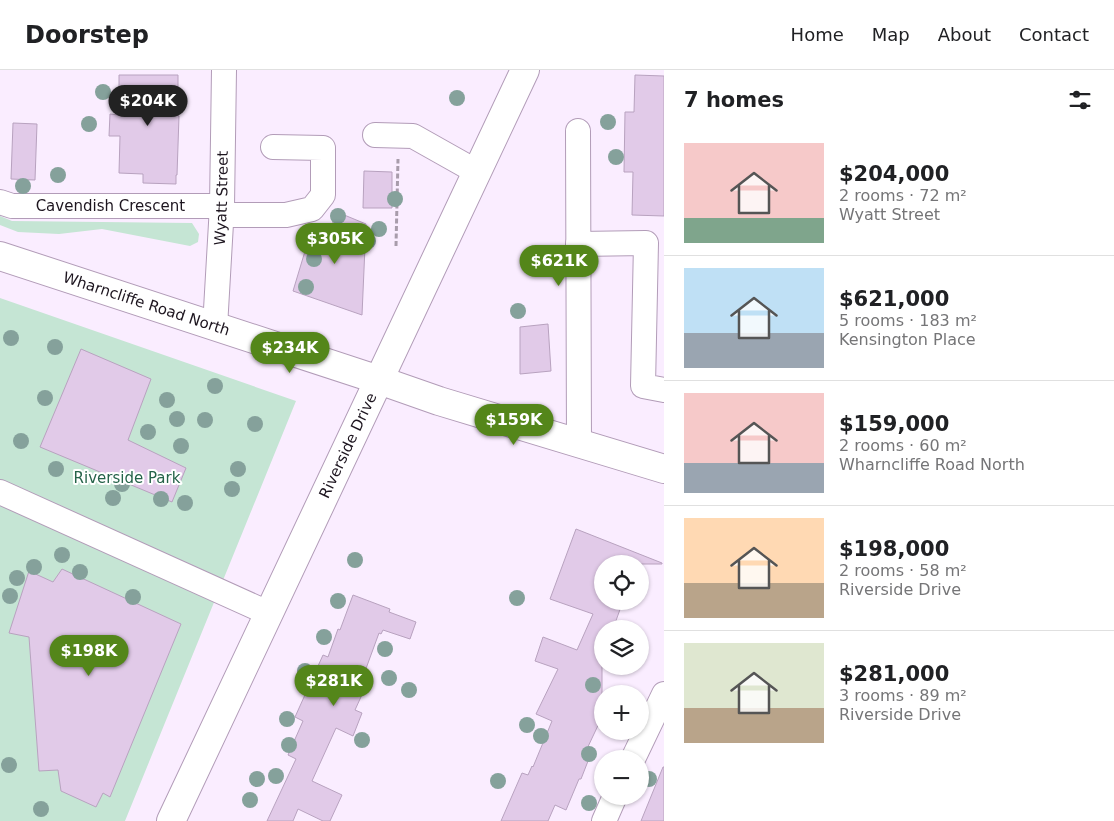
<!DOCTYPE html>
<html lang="en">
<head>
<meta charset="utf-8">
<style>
  :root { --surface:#fff; --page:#f2f2f2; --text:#202124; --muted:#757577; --line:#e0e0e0; --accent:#54861a }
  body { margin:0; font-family:"DejaVu Sans",sans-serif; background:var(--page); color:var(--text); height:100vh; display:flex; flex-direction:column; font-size:19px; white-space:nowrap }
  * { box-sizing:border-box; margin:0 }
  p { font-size:16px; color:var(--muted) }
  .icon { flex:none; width:28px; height:28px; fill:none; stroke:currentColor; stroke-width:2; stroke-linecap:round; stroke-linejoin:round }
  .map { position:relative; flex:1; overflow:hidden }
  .panel { display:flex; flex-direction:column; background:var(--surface); width:450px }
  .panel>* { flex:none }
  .controls { position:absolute; left:594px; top:485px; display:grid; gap:10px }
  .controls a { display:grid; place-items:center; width:55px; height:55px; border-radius:50%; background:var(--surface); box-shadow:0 1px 4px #0004; font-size:25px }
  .price { position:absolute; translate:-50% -42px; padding:0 11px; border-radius:18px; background:var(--accent); color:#fff; font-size:16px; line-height:32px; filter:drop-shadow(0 1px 2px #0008) }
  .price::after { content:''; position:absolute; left:50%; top:30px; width:15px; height:11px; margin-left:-8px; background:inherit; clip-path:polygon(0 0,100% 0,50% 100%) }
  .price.on { background:#222; color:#fff }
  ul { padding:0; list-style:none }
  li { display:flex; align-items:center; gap:15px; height:125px; padding:0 20px }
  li+li { border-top:1px solid var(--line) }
  li span { display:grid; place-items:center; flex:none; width:140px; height:100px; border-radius:0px; color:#555 }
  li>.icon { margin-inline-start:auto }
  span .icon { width:60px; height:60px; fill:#fffc; stroke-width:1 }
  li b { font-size:21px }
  h2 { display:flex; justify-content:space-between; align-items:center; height:60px; padding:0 20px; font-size:21px }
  header { display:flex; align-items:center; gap:30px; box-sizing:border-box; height:70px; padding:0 25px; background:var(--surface); border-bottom:1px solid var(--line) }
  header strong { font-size:24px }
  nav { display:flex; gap:28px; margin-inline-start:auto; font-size:18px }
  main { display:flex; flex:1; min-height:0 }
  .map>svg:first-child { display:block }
</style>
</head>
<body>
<header>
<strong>Doorstep</strong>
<nav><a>Home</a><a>Map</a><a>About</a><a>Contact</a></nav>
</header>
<main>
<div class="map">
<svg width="664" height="751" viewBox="0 0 664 751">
  <rect width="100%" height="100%" fill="#faedff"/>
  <path fill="#c5e5d4" d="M0,146L12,151L192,153L199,164L198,172L190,176L102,159L59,164L18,162L0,155Z
    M0,228L296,331L125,751H0Z"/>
  <path fill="#e1cae8" stroke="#b8a2bf" d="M119,5H178V46H179L177,105H176V114L143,113V104L119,103L120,66H109L110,44L119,45Z
    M635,5L664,6V146L632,145L633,102H624L625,42H634Z
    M13,53L37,54L35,110L11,109Z
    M364,101L392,102V138H363Z
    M337,142L366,154L362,245L293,221L312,158L328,165Z
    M548,254L551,301L520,304V257Z
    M81,279L151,309L128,370L186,398L172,432L40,377Z
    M576,459L662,493V494H602V531H623L613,559H602V647L585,683L590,686L581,709H579L566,740L555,735L548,751H501L522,703L528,705L532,696L533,697L552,651L536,644L558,599L535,591L543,567L577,580L593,544L550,529Z
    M62,499L181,554L110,727L103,723L96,737L61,721L58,700L39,701L29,567L9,563L29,501L53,512Z
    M353,525L390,539L389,542L416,552L410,569L383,560L381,564L379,563L364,604L370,607L355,640L362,643L353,666L336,658L312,711L342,725L330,751H323L298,739L293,751H267L296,689L288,685L303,651L295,647L323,585L328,587L338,559L340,560Z
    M663,697H664V751H641Z"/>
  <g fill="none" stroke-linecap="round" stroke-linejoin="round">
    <g stroke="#b29cb8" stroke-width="26">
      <g id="minor">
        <path d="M578,61L579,374"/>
        <path d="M375,65L413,66L477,102"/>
        <path id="s1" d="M0,132L12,136H222"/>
        <path d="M221,145H286L312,139L323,125V78L273,77"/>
        <path d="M578,174L646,173L643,316L664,320"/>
        <path id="s2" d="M215,257L222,136L224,0"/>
        <path d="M0,422L268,543"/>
        <path d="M633,689L664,624"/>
        <path d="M604,751L615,726"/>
      </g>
    </g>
    <g stroke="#b29cb8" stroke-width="30">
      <g id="major">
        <path id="s3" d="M0,186L379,310L439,331L664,399"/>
        <path id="s4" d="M171,751L525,0"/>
      </g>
    </g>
    <path stroke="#a89cab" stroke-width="3" stroke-dasharray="5 2.5" stroke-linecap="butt" d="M396,176L398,89"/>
    <use href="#minor" stroke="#fff" stroke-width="24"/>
    <use href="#major" stroke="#fff" stroke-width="28"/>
  </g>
  <g fill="#85a19b">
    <circle cx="103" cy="22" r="8"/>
    <circle cx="457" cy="28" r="8"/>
    <circle cx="608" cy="52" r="8"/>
    <circle cx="89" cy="54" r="8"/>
    <circle cx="616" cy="87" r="8"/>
    <circle cx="58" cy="105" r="8"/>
    <circle cx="23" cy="116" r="8"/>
    <circle cx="395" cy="129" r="8"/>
    <circle cx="338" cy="146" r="8"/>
    <circle cx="379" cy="159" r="8"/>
    <circle cx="333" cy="164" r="8"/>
    <circle cx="368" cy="171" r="8"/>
    <circle cx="314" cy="189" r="8"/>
    <circle cx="306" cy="217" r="8"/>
    <circle cx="518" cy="241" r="8"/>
    <circle cx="11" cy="268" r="8"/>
    <circle cx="55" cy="277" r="8"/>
    <circle cx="215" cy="316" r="8"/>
    <circle cx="45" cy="328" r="8"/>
    <circle cx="167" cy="330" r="8"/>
    <circle cx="177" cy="349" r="8"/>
    <circle cx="205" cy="350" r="8"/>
    <circle cx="255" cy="354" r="8"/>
    <circle cx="148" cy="362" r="8"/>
    <circle cx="21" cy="371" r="8"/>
    <circle cx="181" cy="376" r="8"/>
    <circle cx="56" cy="399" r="8"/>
    <circle cx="238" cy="399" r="8"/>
    <circle cx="122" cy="414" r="8"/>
    <circle cx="232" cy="419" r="8"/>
    <circle cx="113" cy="428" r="8"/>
    <circle cx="161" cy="429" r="8"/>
    <circle cx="185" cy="433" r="8"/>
    <circle cx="62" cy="485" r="8"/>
    <circle cx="355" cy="490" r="8"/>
    <circle cx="34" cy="497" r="8"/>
    <circle cx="80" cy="502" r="8"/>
    <circle cx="17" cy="508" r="8"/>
    <circle cx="10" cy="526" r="8"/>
    <circle cx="133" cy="527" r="8"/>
    <circle cx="517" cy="528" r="8"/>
    <circle cx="338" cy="531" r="8"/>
    <circle cx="324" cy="567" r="8"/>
    <circle cx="385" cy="579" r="8"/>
    <circle cx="305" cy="601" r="8"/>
    <circle cx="389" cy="608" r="8"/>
    <circle cx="593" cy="615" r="8"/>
    <circle cx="409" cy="620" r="8"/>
    <circle cx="287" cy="649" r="8"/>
    <circle cx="527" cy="655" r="8"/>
    <circle cx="541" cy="666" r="8"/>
    <circle cx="362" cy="670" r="8"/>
    <circle cx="289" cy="675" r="8"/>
    <circle cx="589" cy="684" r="8"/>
    <circle cx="9" cy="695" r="8"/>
    <circle cx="276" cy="706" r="8"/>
    <circle cx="257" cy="709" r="8"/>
    <circle cx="649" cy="709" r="8"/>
    <circle cx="498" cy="711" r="8"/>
    <circle cx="250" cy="730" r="8"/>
    <circle cx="589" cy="733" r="8"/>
    <circle cx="41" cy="739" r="8"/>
  </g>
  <g text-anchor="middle" stroke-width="4" stroke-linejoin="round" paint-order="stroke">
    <g font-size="15" fill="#1d151f" stroke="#fff">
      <text dy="5" stroke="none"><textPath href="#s2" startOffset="129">Wyatt Street</textPath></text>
      <text dy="5" stroke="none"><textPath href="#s1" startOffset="111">Cavendish Crescent</textPath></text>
      <text dy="5" stroke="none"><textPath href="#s3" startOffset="154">Wharncliffe Road North</textPath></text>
      <text dy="5" stroke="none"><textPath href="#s4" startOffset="415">Riverside Drive</textPath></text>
    </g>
    <g font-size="15" fill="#256349" stroke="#fff">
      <text x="127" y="413">Riverside Park</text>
    </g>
  </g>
</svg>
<div class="controls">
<a><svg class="icon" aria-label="locate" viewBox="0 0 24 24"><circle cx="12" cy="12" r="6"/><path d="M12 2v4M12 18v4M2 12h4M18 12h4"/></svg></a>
<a><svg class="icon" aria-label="layers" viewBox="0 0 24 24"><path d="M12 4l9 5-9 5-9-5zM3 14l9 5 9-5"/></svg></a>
<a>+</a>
<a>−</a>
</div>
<b class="price on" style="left:148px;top:57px">$204K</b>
<b class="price" style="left:335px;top:195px">$305K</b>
<b class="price" style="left:559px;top:217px">$621K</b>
<b class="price" style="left:290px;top:304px">$234K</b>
<b class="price" style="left:514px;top:376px">$159K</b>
<b class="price" style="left:89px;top:607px">$198K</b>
<b class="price" style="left:334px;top:637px">$281K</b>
</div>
<section class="panel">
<h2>7 homes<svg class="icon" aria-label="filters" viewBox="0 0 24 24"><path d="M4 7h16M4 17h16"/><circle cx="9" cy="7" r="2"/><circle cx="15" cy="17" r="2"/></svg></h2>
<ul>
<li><span style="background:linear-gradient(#f6c9c9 75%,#7fa58c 0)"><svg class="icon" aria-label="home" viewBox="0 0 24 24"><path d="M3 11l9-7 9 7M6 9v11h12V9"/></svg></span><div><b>$204,000</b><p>2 rooms · 72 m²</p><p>Wyatt Street</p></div></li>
<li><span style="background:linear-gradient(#bfe0f5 65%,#9aa5b1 0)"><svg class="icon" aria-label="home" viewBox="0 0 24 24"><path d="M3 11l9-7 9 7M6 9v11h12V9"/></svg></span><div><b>$621,000</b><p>5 rooms · 183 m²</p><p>Kensington Place</p></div></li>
<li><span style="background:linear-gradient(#f6c9c9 70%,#9aa5b1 0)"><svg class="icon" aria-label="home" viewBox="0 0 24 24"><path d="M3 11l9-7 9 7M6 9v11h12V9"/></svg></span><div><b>$159,000</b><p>2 rooms · 60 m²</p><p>Wharncliffe Road North</p></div></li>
<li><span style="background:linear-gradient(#ffd9b3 65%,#b9a48a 0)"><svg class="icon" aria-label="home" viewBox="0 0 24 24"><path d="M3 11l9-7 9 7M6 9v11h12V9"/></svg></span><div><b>$198,000</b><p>2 rooms · 58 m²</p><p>Riverside Drive</p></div></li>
<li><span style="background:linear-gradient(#dfe7d0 65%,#b9a48a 0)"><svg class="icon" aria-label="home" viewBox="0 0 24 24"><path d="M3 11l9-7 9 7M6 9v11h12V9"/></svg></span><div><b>$281,000</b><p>3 rooms · 89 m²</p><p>Riverside Drive</p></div></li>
</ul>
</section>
</main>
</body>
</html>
